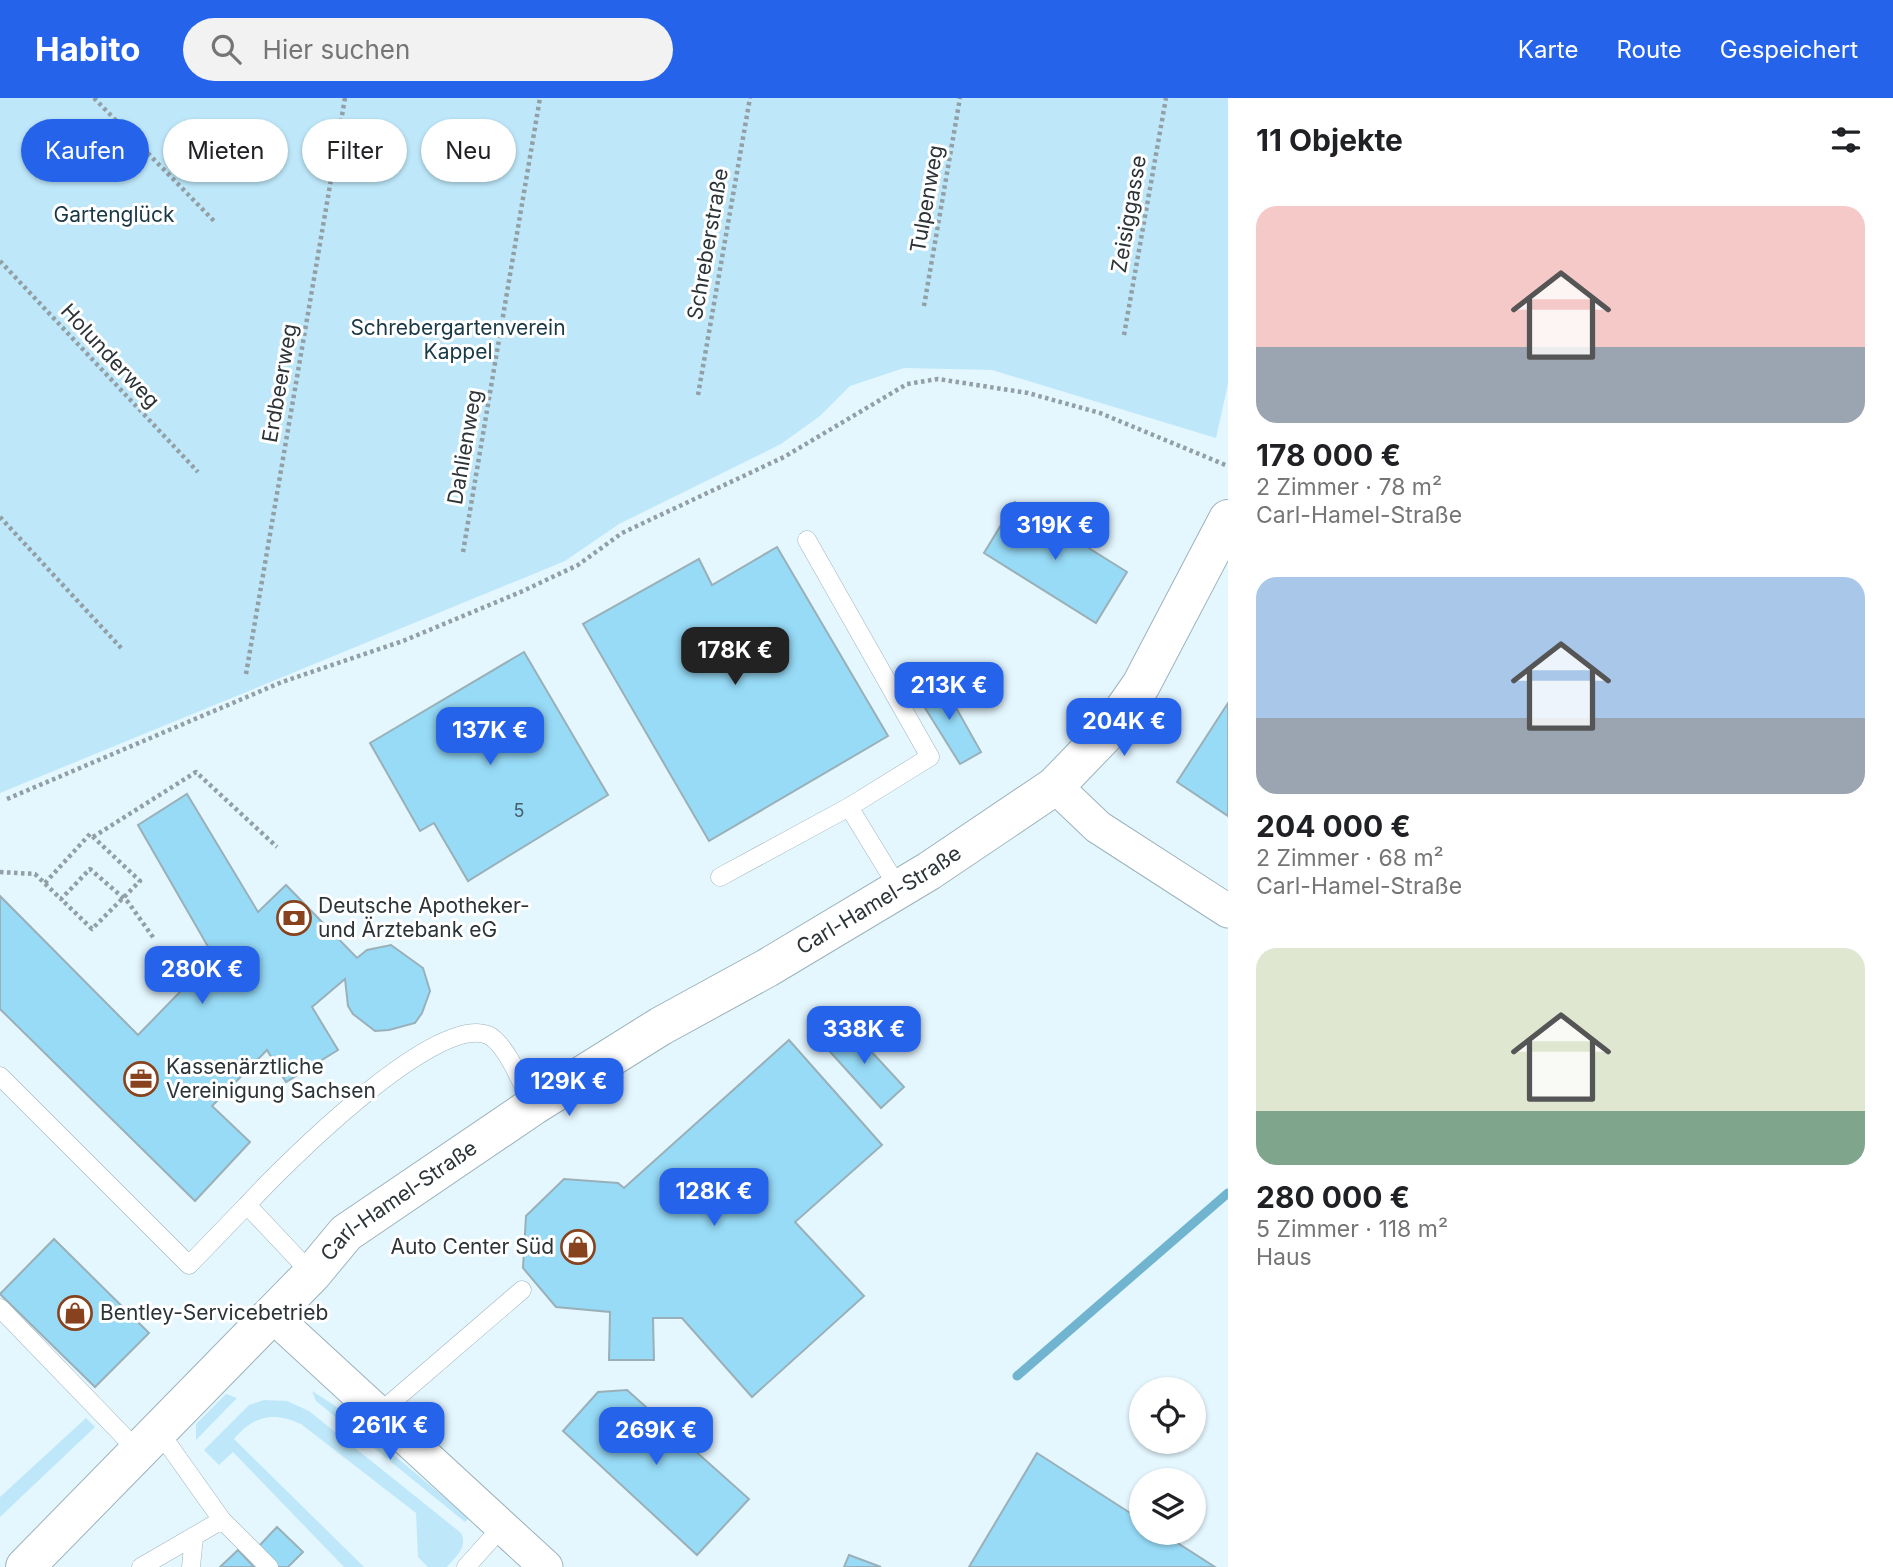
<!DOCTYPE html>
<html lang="de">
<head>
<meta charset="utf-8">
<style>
  :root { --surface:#fff; --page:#f2f2f2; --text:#202124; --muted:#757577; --accent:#2563eb }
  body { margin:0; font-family:Inter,sans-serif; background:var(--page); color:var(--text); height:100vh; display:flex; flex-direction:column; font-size:26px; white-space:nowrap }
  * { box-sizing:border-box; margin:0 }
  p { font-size:23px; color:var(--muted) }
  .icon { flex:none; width:38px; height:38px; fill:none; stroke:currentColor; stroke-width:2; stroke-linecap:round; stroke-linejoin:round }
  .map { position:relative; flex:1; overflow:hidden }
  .details { display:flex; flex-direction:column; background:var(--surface); width:665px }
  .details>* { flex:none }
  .guide { position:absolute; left:21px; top:21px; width:665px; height:63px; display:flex; gap:14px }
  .fabs { position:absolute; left:1129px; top:1279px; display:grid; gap:14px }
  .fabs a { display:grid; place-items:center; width:77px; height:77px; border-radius:50%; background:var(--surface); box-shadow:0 2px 5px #0004; font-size:35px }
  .price { position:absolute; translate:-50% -60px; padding:0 16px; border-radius:14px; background:var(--accent); color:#fff; font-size:23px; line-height:46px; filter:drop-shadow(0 2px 4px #0008) }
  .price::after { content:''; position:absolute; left:50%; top:42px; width:21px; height:16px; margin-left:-10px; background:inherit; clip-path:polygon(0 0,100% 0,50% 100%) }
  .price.on { background:#222; color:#fff }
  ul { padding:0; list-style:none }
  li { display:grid; align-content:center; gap:14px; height:371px; padding:0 28px }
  li span { display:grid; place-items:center; height:217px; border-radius:21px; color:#555 }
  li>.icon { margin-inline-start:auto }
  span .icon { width:126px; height:126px; fill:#fffc; stroke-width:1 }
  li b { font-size:30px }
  h2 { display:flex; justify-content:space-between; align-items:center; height:84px; padding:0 28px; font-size:30px }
  .pill { padding:0 24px; border-radius:32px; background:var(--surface); box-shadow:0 2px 5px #0004; font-size:24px; line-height:63px }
  .pill.on { background:var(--accent); color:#fff }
  header { display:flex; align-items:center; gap:42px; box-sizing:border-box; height:98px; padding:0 35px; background:var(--accent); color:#fff }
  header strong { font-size:33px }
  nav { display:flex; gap:38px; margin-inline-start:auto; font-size:24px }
  .search { width:490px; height:63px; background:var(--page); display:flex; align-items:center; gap:18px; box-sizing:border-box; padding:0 24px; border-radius:38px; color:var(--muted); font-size:26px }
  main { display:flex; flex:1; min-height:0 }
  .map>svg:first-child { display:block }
</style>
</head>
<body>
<header>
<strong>Habito</strong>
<div class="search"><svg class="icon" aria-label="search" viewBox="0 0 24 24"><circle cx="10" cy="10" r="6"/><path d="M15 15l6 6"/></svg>Hier suchen</div>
<nav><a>Karte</a><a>Route</a><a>Gespeichert</a></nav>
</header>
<main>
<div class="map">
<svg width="1228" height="1469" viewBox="0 0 1228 1469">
  <rect width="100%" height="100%" fill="#e4f6fe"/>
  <path fill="#bee8fa" d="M0,0H1228V286L1216,340L992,272L904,270L850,288L820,318L781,346L619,426L565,463L0,695Z
    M312,1293L334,1307L469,1420L465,1424L316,1303Z
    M226,1296L237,1300L196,1342V1326Z
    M264,1302L287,1303L309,1313L461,1435C468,1450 456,1458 447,1469H428L418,1459L416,1415L301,1326C273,1313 253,1318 234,1341L364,1469H344L233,1354L219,1367L204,1352L249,1307Z
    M86,1320L95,1329L0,1419V1399Z"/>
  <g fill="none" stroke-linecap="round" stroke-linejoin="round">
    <path stroke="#70b4cf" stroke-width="9" d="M1017,1278L1228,1095"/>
  </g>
  <path fill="#97dbf7" stroke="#9ab0b9" stroke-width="2" d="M1015,404L1127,474L1096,525L984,455Z
    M777,449L888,638L709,743L583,526L699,461L712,487Z
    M524,554L608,697L468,783L434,725L420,733L370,645Z
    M941,583L981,654L960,666L917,597Z
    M1228,605V718L1177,684Z
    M187,696L258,814L286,787L357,860L367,852L391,847L423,870L430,893L422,915L415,925L389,932L375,933L353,916L348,908L345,881L312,909L338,952L286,984L267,952L212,1008L250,1044L195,1103L0,911V798L138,937L214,859L138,727Z
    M846,926L904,989L881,1010L823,946Z
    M789,942L882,1047L795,1124L864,1198L752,1299L682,1220H653L654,1262H609L610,1214L556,1209L523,1170L526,1118L564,1081L618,1085L624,1090Z
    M54,1141L149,1235L95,1289L0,1196Z
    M627,1292L749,1401L697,1457L563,1333L598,1294Z
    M1037,1355L1141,1422V1435H1162L1215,1469H969Z
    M277,1429L303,1454L288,1469H278L258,1449Z
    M238,1452L254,1469H220Z
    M849,1457L881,1469H844Z"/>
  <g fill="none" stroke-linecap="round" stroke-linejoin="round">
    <g stroke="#9db3bc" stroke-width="19">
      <path id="lane" d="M849,709L899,791
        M720,779L849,709L930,659L807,442
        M0,978L189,1167L247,1107
        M312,1176L247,1107C283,1068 435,915 488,937C506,945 524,990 533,1008
        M0,1210L138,1353
        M378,1316L522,1192
        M158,1332L222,1422L269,1469
        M141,1469L222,1422
        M191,1469L194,1438
        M466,1469L501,1430"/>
    </g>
    <g stroke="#9db3bc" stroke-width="35">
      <path id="street" d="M1055,688L1098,729L1228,813
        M272,1217L546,1469"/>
    </g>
    <g stroke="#9db3bc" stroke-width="40">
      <g id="secondary">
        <path id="s1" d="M25,1469L312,1176L346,1135L533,1008L661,928L767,870L929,773L1055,688L1111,630L1141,587L1228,421"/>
      </g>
    </g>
    <path stroke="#929fa5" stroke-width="4.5" stroke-dasharray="3.5 3.5" stroke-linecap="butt" d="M94,0L214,123
      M0,163L198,374
      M924,208L960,0
      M1124,237L1166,0
      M698,297L750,0
      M0,419L122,551
      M463,454L540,0
      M246,576L345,0
      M7,701L282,584L403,543L523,493L578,467L622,435L784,359L907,286L938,281L1028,295L1100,315L1228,368
      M93,739L196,674L277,749
      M0,774L35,776L61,801L90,771L128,804L155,842
      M45,785L90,736L140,783L92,831L61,801"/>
    <use href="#lane" stroke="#fff" stroke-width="18"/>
    <use href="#street" stroke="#fff" stroke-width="33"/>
    <use href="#secondary" stroke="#fff" stroke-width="38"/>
  </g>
  <defs>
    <g id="bank-ring" transform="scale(1.75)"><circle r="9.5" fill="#fff" stroke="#88421d" stroke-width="1.5"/><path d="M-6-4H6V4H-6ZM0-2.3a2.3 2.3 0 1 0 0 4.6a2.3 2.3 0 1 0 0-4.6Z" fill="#88421d"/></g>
    <g id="office-ring" transform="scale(1.75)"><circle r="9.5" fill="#fff" stroke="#88421d" stroke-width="1.5"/><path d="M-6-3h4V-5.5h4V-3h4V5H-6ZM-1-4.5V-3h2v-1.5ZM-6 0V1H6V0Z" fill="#88421d"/></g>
    <g id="shop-ring" transform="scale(1.75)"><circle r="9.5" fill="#fff" stroke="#88421d" stroke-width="1.5"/><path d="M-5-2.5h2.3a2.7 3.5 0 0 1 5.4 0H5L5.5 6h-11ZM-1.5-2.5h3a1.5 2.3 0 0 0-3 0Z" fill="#88421d"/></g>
  </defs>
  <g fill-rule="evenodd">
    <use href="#bank-ring" x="294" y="820"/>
    <use href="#office-ring" x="141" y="981"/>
    <use href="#shop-ring" x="578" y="1149"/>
    <use href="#shop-ring" x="75" y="1215"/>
  </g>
  <g text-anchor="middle" stroke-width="6" stroke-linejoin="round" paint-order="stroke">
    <g font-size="18" fill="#475e68">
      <text x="519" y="719">5</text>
    </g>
    <g font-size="21" fill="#2c3438" stroke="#fff">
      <text transform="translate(927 101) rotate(-80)" y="7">Tulpenweg</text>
      <text transform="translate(1129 116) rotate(-80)" y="7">Zeisiggasse</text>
      <text transform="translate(708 146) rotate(-80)" y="7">Schreberstraße</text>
      <text transform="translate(110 258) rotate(47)" y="7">Holunderweg</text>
      <text transform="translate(280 285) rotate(-80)" y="7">Erdbeerweg</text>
      <text transform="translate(465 349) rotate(-80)" y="7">Dahlienweg</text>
      <text dy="7" stroke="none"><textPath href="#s1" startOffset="1092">Carl-Hamel-Straße</textPath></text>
      <text dy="7" stroke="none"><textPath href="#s1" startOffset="525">Carl-Hamel-Straße</textPath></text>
    </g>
    <g font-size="21" fill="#193946" stroke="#fff">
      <text x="114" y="124">Gartenglück</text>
      <text x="458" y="237">Schrebergartenverein<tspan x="458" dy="24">Kappel</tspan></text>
    </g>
    <g font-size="21" fill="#2c3438" stroke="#fff" text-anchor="start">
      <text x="318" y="815">Deutsche Apotheker-<tspan x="318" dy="24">und Ärztebank eG</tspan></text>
      <text x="166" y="976">Kassenärztliche<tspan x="166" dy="24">Vereinigung Sachsen</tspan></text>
      <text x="554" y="1156" text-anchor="end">Auto Center Süd</text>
      <text x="100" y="1222">Bentley-Servicebetrieb</text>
    </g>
  </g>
</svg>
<div class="fabs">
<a><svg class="icon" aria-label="locate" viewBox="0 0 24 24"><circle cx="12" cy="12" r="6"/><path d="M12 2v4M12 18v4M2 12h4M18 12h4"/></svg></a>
<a><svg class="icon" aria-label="layers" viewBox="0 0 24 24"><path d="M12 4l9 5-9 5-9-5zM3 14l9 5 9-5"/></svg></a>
</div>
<b class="price" style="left:1055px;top:464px">319K €</b>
<b class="price on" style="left:735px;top:589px">178K €</b>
<b class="price" style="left:949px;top:624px">213K €</b>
<b class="price" style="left:1124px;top:660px">204K €</b>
<b class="price" style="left:490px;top:669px">137K €</b>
<b class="price" style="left:202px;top:908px">280K €</b>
<b class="price" style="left:864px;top:968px">338K €</b>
<b class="price" style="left:569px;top:1020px">129K €</b>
<b class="price" style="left:714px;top:1130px">128K €</b>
<b class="price" style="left:390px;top:1364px">261K €</b>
<b class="price" style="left:656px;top:1369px">269K €</b>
<div class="guide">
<a class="pill on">Kaufen</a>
<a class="pill">Mieten</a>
<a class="pill">Filter</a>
<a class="pill">Neu</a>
</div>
</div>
<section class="details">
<h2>11 Objekte<svg class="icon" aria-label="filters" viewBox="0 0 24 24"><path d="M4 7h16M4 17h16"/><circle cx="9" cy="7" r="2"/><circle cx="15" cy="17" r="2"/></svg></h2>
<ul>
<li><span style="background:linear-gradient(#f6c9c9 65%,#9aa5b1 0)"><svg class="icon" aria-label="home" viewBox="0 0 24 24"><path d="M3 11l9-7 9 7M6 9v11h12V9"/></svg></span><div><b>178 000 €</b><p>2 Zimmer · 78 m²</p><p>Carl-Hamel-Straße</p></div></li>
<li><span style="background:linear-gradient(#a9c7e8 65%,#9aa5b1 0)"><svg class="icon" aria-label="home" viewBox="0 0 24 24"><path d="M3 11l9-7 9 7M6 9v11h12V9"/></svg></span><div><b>204 000 €</b><p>2 Zimmer · 68 m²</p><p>Carl-Hamel-Straße</p></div></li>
<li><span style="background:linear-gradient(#dfe7d0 75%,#7fa58c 0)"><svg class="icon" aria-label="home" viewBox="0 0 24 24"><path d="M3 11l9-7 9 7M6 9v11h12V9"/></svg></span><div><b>280 000 €</b><p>5 Zimmer · 118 m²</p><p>Haus</p></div></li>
</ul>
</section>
</main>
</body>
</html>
